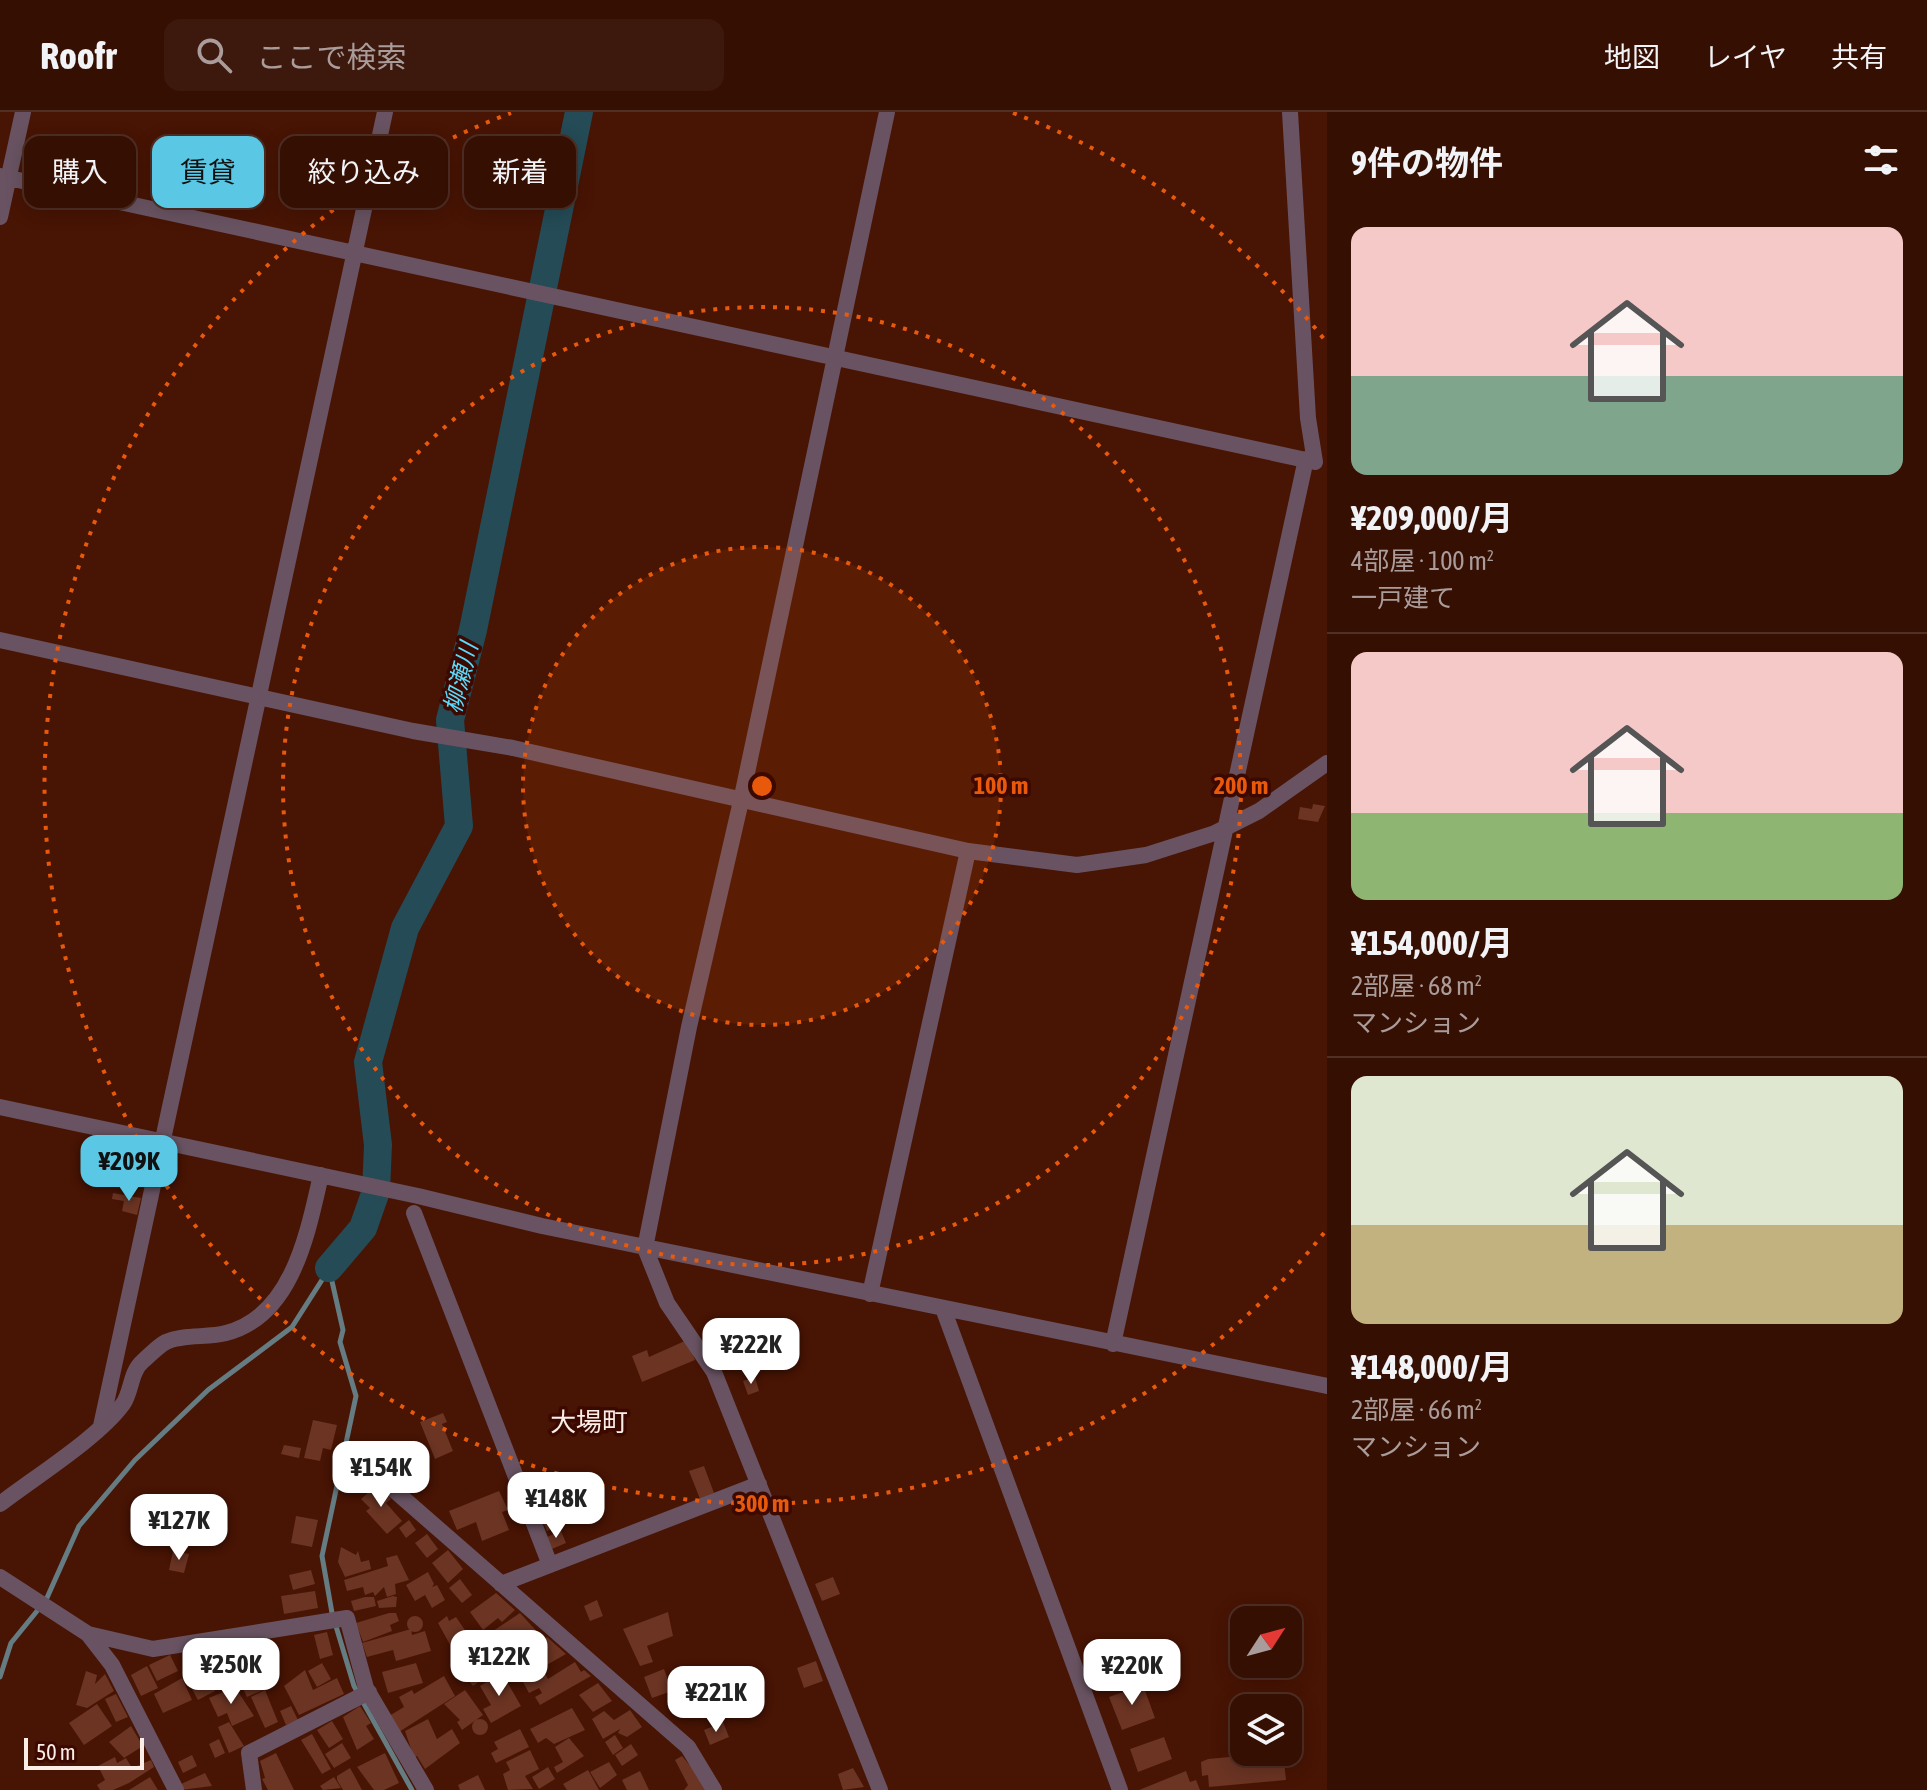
<!DOCTYPE html>
<html lang="ja">
<head>
<meta charset="utf-8">
<style>
  :root { --surface:#360f03; --page:#3d180d; --text:#f1f3f6; --muted:#aa9c9a; --line:#502f25; --accent:#5ac8e5 }
  body { margin:0; font-family:"Asap Condensed","Noto Sans JP",sans-serif; background:var(--page); color:var(--text); height:100vh; display:flex; flex-direction:column; font-size:30px; white-space:nowrap }
  * { box-sizing:border-box; margin:0 }
  p { font-size:26px; color:var(--muted) }
  .icon { flex:none; width:44px; height:44px; fill:none; stroke:currentColor; stroke-width:2; stroke-linecap:round; stroke-linejoin:round }
  .map { position:relative; flex:1; overflow:hidden }
  .details { display:flex; flex-direction:column; background:var(--surface); width:600px }
  .details>* { flex:none }
  .hud { position:absolute; left:24px; top:24px; width:760px; height:72px; display:flex; gap:16px }
  .needle { width:52px; rotate:54deg }
  .buttons { position:absolute; left:1230px; top:1494px; display:grid; gap:16px }
  .buttons a { display:grid; place-items:center; width:72px; height:72px; border-radius:16px; background:var(--surface); box-shadow:0 4px 20px #0003,0 0 0 2px var(--line); font-size:40px }
  .scale { position:absolute; left:24px; bottom:20px; width:120px; box-sizing:border-box; padding-left:8px; border:4px solid #fbede8; border-top:0; font-size:22px; line-height:28px; white-space:nowrap; color:#fbede8; -webkit-text-stroke:6px #3c0900; paint-order:stroke }
  .price { position:absolute; translate:-50% -68px; padding:0 18px; border-radius:16px; background:#fff; color:#222; font-size:26px; line-height:52px; filter:drop-shadow(0 2px 4px #0008) }
  .price::after { content:''; position:absolute; left:50%; top:48px; width:24px; height:18px; margin-left:-12px; background:inherit; clip-path:polygon(0 0,100% 0,50% 100%) }
  .price.active { background:var(--accent); color:#111 }
  ul { padding:0; list-style:none }
  li { display:grid; align-content:center; gap:16px; height:424px; padding:0 24px }
  li+li { border-top:2px solid var(--line) }
  li span { display:grid; place-items:center; height:248px; border-radius:16px; color:#555 }
  li>.icon { margin-inline-start:auto }
  span .icon { width:144px; height:144px; fill:#fffc; stroke-width:1 }
  li b { font-size:34px }
  h2 { display:flex; justify-content:space-between; align-items:center; height:96px; padding:0 24px; font-size:34px }
  .pill { padding:0 28px; border-radius:16px; background:var(--surface); box-shadow:0 4px 20px #0003,0 0 0 2px var(--line); font-size:28px; line-height:72px }
  .pill.active { background:var(--accent); color:#111 }
  header { display:flex; align-items:center; gap:48px; box-sizing:border-box; height:112px; padding:0 40px; background:var(--surface); border-bottom:2px solid var(--line) }
  header strong { font-size:38px }
  nav { display:flex; gap:44px; margin-inline-start:auto; font-size:28px }
  .search { width:560px; height:72px; background:var(--page); display:flex; align-items:center; gap:20px; box-sizing:border-box; padding:0 28px; border-radius:16px; color:var(--muted); font-size:30px }
  main { display:flex; flex:1; min-height:0 }
  .map>svg:first-child { display:block }
</style>
</head>
<body>
<header>
<strong>Roofr</strong>
<div class="search"><svg class="icon" aria-label="search" viewBox="0 0 24 24"><circle cx="10" cy="10" r="6"/><path d="M15 15l6 6"/></svg>ここで検索</div>
<nav><a>地図</a><a>レイヤ</a><a>共有</a></nav>
</header>
<main>
<div class="map">
<svg width="1327" height="1678" viewBox="0 0 1327 1678">
  <rect width="100%" height="100%" fill="#481404"/>
  <g fill="none" stroke-linecap="round" stroke-linejoin="round">
    <path stroke="#647c82" stroke-width="5" d="M329,1156L343,1218L340,1230L356,1284L322,1444L332,1501L354,1574L412,1678
      M0,1565L11,1531L46,1488L79,1414L135,1348L208,1278L292,1215L329,1157"/>
    <path stroke="#244b56" stroke-width="28" d="M329,1156L363,1116L376,1079L378,1033L368,950L405,816L459,714L450,608L473,518L579,0"/>
  </g>
  <path fill="#6b3423" d="M1313,692L1325,694L1318,710L1298,707L1300,695L1312,697Z
    M113,1081L141,1086L137,1103L122,1099L124,1089L112,1087Z
    M687,1228L695,1248L642,1270L632,1244L647,1238L649,1245Z
    M755,1265L759,1279L748,1283L743,1269Z
    M443,1301L447,1310L442,1312L453,1339L435,1347L420,1310Z
    M313,1308L337,1313L331,1338L323,1336L320,1349L304,1346Z
    M284,1333L301,1336L299,1346L281,1342Z
    M704,1354L714,1381L700,1387L689,1359Z
    M378,1372L391,1387L386,1391L402,1409L387,1422L366,1399L370,1396L361,1387Z
    M499,1379L508,1398L502,1400L509,1418L482,1429L476,1410L457,1418L449,1399Z
    M554,1402L559,1414L547,1419L542,1407Z
    M296,1404L318,1408L312,1435L291,1431Z
    M409,1408L416,1418L406,1426L399,1416Z
    M561,1419L566,1431L552,1437L547,1425Z
    M427,1422L438,1437L427,1446L415,1431Z
    M341,1435L356,1443L358,1439L361,1450L369,1448L371,1457L345,1465L338,1450Z
    M448,1438L463,1457L448,1471L432,1451Z
    M173,1439L189,1442L184,1461L169,1458Z
    M397,1443L409,1468L395,1472L396,1482L387,1485L384,1475L375,1484L373,1480L365,1483L363,1475L347,1479L344,1468L388,1454L386,1446Z
    M311,1458L315,1472L293,1478L289,1463Z
    M428,1460L434,1472L432,1475L437,1473L445,1488L432,1496L425,1483L415,1489L406,1473Z
    M833,1465L840,1482L822,1489L815,1472Z
    M460,1467L472,1483L462,1491L449,1476Z
    M315,1479L318,1496L284,1502L281,1484Z
    M496,1481L515,1498L502,1510L498,1506L483,1518L470,1500Z
    M393,1484L397,1485L396,1495L379,1496L377,1489Z
    M365,1485H374L376,1494L354,1499L351,1489Z
    M597,1488L603,1504L590,1509L584,1494Z
    M668,1500L673,1524L647,1534L653,1550L640,1554L623,1517Z
    M389,1501H396L399,1509L390,1513L392,1519L363,1530L356,1511Z
    M520,1501L540,1523L525,1534L519,1526L502,1538L490,1521Z
    M447,1504L449,1509L456,1505L471,1527L453,1538L438,1511Z
    M407 1512a8 8 0 1 1 16 0a8 8 0 1 1-16 0Z
    M411,1517L412,1523L425,1519L431,1539L396,1549L393,1538L367,1545L362,1531Z
    M327,1520L333,1543L320,1547L314,1523Z
    M547,1525L566,1542L522,1567L510,1547Z
    M479,1530L498,1556L473,1574L460,1557L471,1549L465,1540Z
    M220,1542L234,1565L227,1569L224,1565L217,1570L204,1552Z
    M170,1543L178,1559L157,1569L149,1553Z
    M816,1549L823,1569L804,1576L797,1556Z
    M575,1550L581,1560L584,1558L591,1564L540,1593L535,1585L542,1581L539,1576L529,1581L523,1570L543,1558L548,1567Z
    M322,1551L331,1567L317,1575L308,1559Z
    M416,1551L423,1571L388,1581L382,1560Z
    M147,1554L158,1576L141,1584L131,1563Z
    M664,1557L672,1579L652,1586L644,1565Z
    M696,1557L706,1581L689,1587L680,1563Z
    M305,1558L313,1578L337,1566L344,1582L299,1603L284,1574Z
    M86,1559L97,1563L95,1572L105,1562L114,1579L87,1596L76,1593Z
    M502,1561L521,1594L491,1611L483,1597L491,1593L480,1574Z
    M444,1564L455,1584L399,1620L389,1604L404,1595L399,1585L412,1578L414,1582Z
    M258,1565L263,1578L247,1585L241,1572Z
    M182,1566L192,1588L163,1601L154,1582Z
    M209,1568L215,1579L198,1588L192,1577Z
    M598,1571L612,1589L593,1600L579,1583Z
    M1143,1573L1155,1606L1122,1618L1109,1585Z
    M235,1575L254,1604L232,1614L227,1601L218,1605L209,1586Z
    M744,1575L751,1592L739,1597L732,1580Z
    M265,1578L278,1610L265,1616L251,1585Z
    M465,1578L483,1603L462,1618L457,1610L460,1608L444,1592Z
    M116,1582L128,1605L116,1610L105,1587Z
    M97,1592L112,1614L84,1633L69,1611Z
    M291,1594L298,1608L286,1613L280,1599Z
    M360,1594L371,1611L366,1614L374,1627L357,1638L343,1605Z
    M572,1596L585,1618L554,1632L546,1626L538,1631L530,1617Z
    M630,1598L642,1615L627,1625L618,1621L620,1617L603,1627L592,1607L604,1599L614,1608Z
    M428,1607L437,1627L452,1617L460,1631L425,1657L417,1644L414,1646L405,1619Z
    M472 1615a8 8 0 1 1 16 0a8 8 0 1 1-16 0Z
    M332,1609L343,1627L329,1636L317,1618Z
    M229,1610L244,1634L229,1641L218,1615Z
    M723,1610L729,1625L710,1633L704,1618Z
    M131,1614L143,1634L124,1646L109,1630Z
    M520,1617L529,1635L496,1651L491,1641L498,1637L494,1630Z
    M312,1622L331,1657L322,1662L301,1628Z
    M615,1623L623,1636L613,1643L605,1630Z
    M1164,1625L1172,1647L1138,1660L1130,1637Z
    M569,1626L584,1644L557,1661L554,1655L563,1650L555,1635Z
    M219,1627L225,1641L215,1646L209,1632Z
    M342,1631L351,1646L334,1656L325,1642Z
    M631,1632L638,1643L622,1654L615,1643Z
    M530,1638L539,1657L525,1664L533,1677L508,1678L503,1662L510,1658L506,1650Z
    M1283,1640L1286,1668L1209,1675L1208,1663L1202,1664L1201,1650L1208,1647Z
    M276,1641L294,1678H268L262,1667L265,1666L260,1649Z
    M385,1641L399,1671L384,1678H374L357,1655Z
    M192,1643L197,1654L183,1661L178,1650Z
    M682,1644L692,1656L705,1678H684L688,1673L675,1648Z
    M115,1645L117,1651L126,1646L132,1656L151,1648L154,1655L129,1671L113,1678H100L97,1673L105,1668L98,1654Z
    M609,1650L617,1663L600,1676L590,1660Z
    M548,1655L555,1667L539,1677L532,1665Z
    M350,1656L354,1663L362,1678H343L337,1668V1664Z
    M853,1656L864,1675L843,1678L838,1662Z
    M588,1658L599,1678H567L563,1672Z
    M640,1659L649,1678H627L622,1668Z
    M1186,1659L1190,1670L1196,1668L1200,1678H1139Z
    M205,1661L212,1674L181,1678L179,1673Z
    M478,1663L485,1678H460L458,1673Z
    M150,1665L158,1678H129Z
    M334,1665L341,1676L323,1678L320,1674Z"/>
  <g fill="none" stroke-linecap="round" stroke-linejoin="round">
    <path stroke="#695362" stroke-width="16" d="M0,64L1315,350L1308,306L1290,0
      M0,105L23,0
      M0,528L413,619L513,636L968,739L1077,753L1146,743L1215,721L1259,699L1327,651
      M0,995L418,1084L542,1114L1327,1274
      M414,1101L550,1453
      M870,1182L968,739
      M944,1199L1120,1678
      M1113,1232L1306,347
      M101,1314L385,0
      M355,1344L688,1635L714,1678
      M0,1392C35,1365 98,1326 123,1292C132,1279 130,1260 143,1249C150,1243 158,1234 166,1230C183,1222 208,1226 226,1221C293,1204 308,1119 321,1063
      M0,1465L88,1522L153,1537L347,1506L366,1576L426,1678
      M501,1472L759,1372
      M88,1522L112,1553L176,1678
      M254,1678L249,1641L369,1580
      M880,1678L714,1260L667,1191L645,1136L689,915L741,689L887,0"/>
  </g>
  <circle cx="762" cy="674" r="239" fill="#e8590c" fill-opacity=".12"/>
  <g fill="none" stroke="#e8590c" stroke-width="4" stroke-dasharray="4 8">
    <circle cx="762" cy="674" r="239"/>
    <circle cx="762" cy="674" r="479"/>
    <path d="M1324 1121A718 718 0 1 1 511 1M1013 1A718 718 0 0 1 1324 227"/>
  </g>
  <g text-anchor="middle" stroke-width="7" stroke-linejoin="round" paint-order="stroke">
    <g font-size="24" font-style="italic" fill="#5bdbfc" stroke="#3c0900">
      <text transform="translate(461 566) rotate(-76)" y="8">柳瀬川</text>
    </g>
    <g font-size="26" fill="#fbede8" stroke="#3c0900">
      <text x="589" y="1319">大場町</text>
    </g>
  </g>
  <circle cx="762" cy="674" r="12" fill="#e8590c" stroke="#3c0900" stroke-width="4"/>
  <g font-size="24" text-anchor="middle" font-weight="bold" fill="#e8590c" stroke="#3c0900" stroke-width="7" stroke-linejoin="round" paint-order="stroke">
    <text x="1001" y="682">100 m</text>
    <text x="1241" y="682">200 m</text>
    <text x="762" y="1400">300 m</text>
  </g>
</svg>
<div class="buttons">
<a><svg class="needle" viewBox="-14 -14 28 28"><path d="M0-13l5 13h-10z" fill="#e53935"/><path d="M0 13l5-13h-10z" fill="#aa9c9a"/></svg></a>
<a><svg class="icon" aria-label="layers" viewBox="0 0 24 24"><path d="M12 4l9 5-9 5-9-5zM3 14l9 5 9-5"/></svg></a>
</div>
<div class="scale">50 m</div>
<b class="price active" style="left:129px;top:1091px">¥209K</b>
<b class="price" style="left:751px;top:1274px">¥222K</b>
<b class="price" style="left:381px;top:1397px">¥154K</b>
<b class="price" style="left:556px;top:1428px">¥148K</b>
<b class="price" style="left:179px;top:1450px">¥127K</b>
<b class="price" style="left:499px;top:1586px">¥122K</b>
<b class="price" style="left:231px;top:1594px">¥250K</b>
<b class="price" style="left:1132px;top:1595px">¥220K</b>
<b class="price" style="left:716px;top:1622px">¥221K</b>
<div class="hud">
<a class="pill">購入</a>
<a class="pill active">賃貸</a>
<a class="pill">絞り込み</a>
<a class="pill">新着</a>
</div>
</div>
<section class="details">
<h2>9件の物件<svg class="icon" aria-label="filters" viewBox="0 0 24 24"><path d="M4 7h16M4 17h16"/><circle cx="9" cy="7" r="2"/><circle cx="15" cy="17" r="2"/></svg></h2>
<ul>
<li><span style="background:linear-gradient(#f6c9c9 60%,#7fa58c 0)"><svg class="icon" aria-label="home" viewBox="0 0 24 24"><path d="M3 11l9-7 9 7M6 9v11h12V9"/></svg></span><div><b>¥209,000/月</b><p>4部屋 · 100 m²</p><p>一戸建て</p></div></li>
<li><span style="background:linear-gradient(#f6c9c9 65%,#8fb573 0)"><svg class="icon" aria-label="home" viewBox="0 0 24 24"><path d="M3 11l9-7 9 7M6 9v11h12V9"/></svg></span><div><b>¥154,000/月</b><p>2部屋 · 68 m²</p><p>マンション</p></div></li>
<li><span style="background:linear-gradient(#dfe7d0 60%,#c2b280 0)"><svg class="icon" aria-label="home" viewBox="0 0 24 24"><path d="M3 11l9-7 9 7M6 9v11h12V9"/></svg></span><div><b>¥148,000/月</b><p>2部屋 · 66 m²</p><p>マンション</p></div></li>
</ul>
</section>
</main>
</body>
</html>
